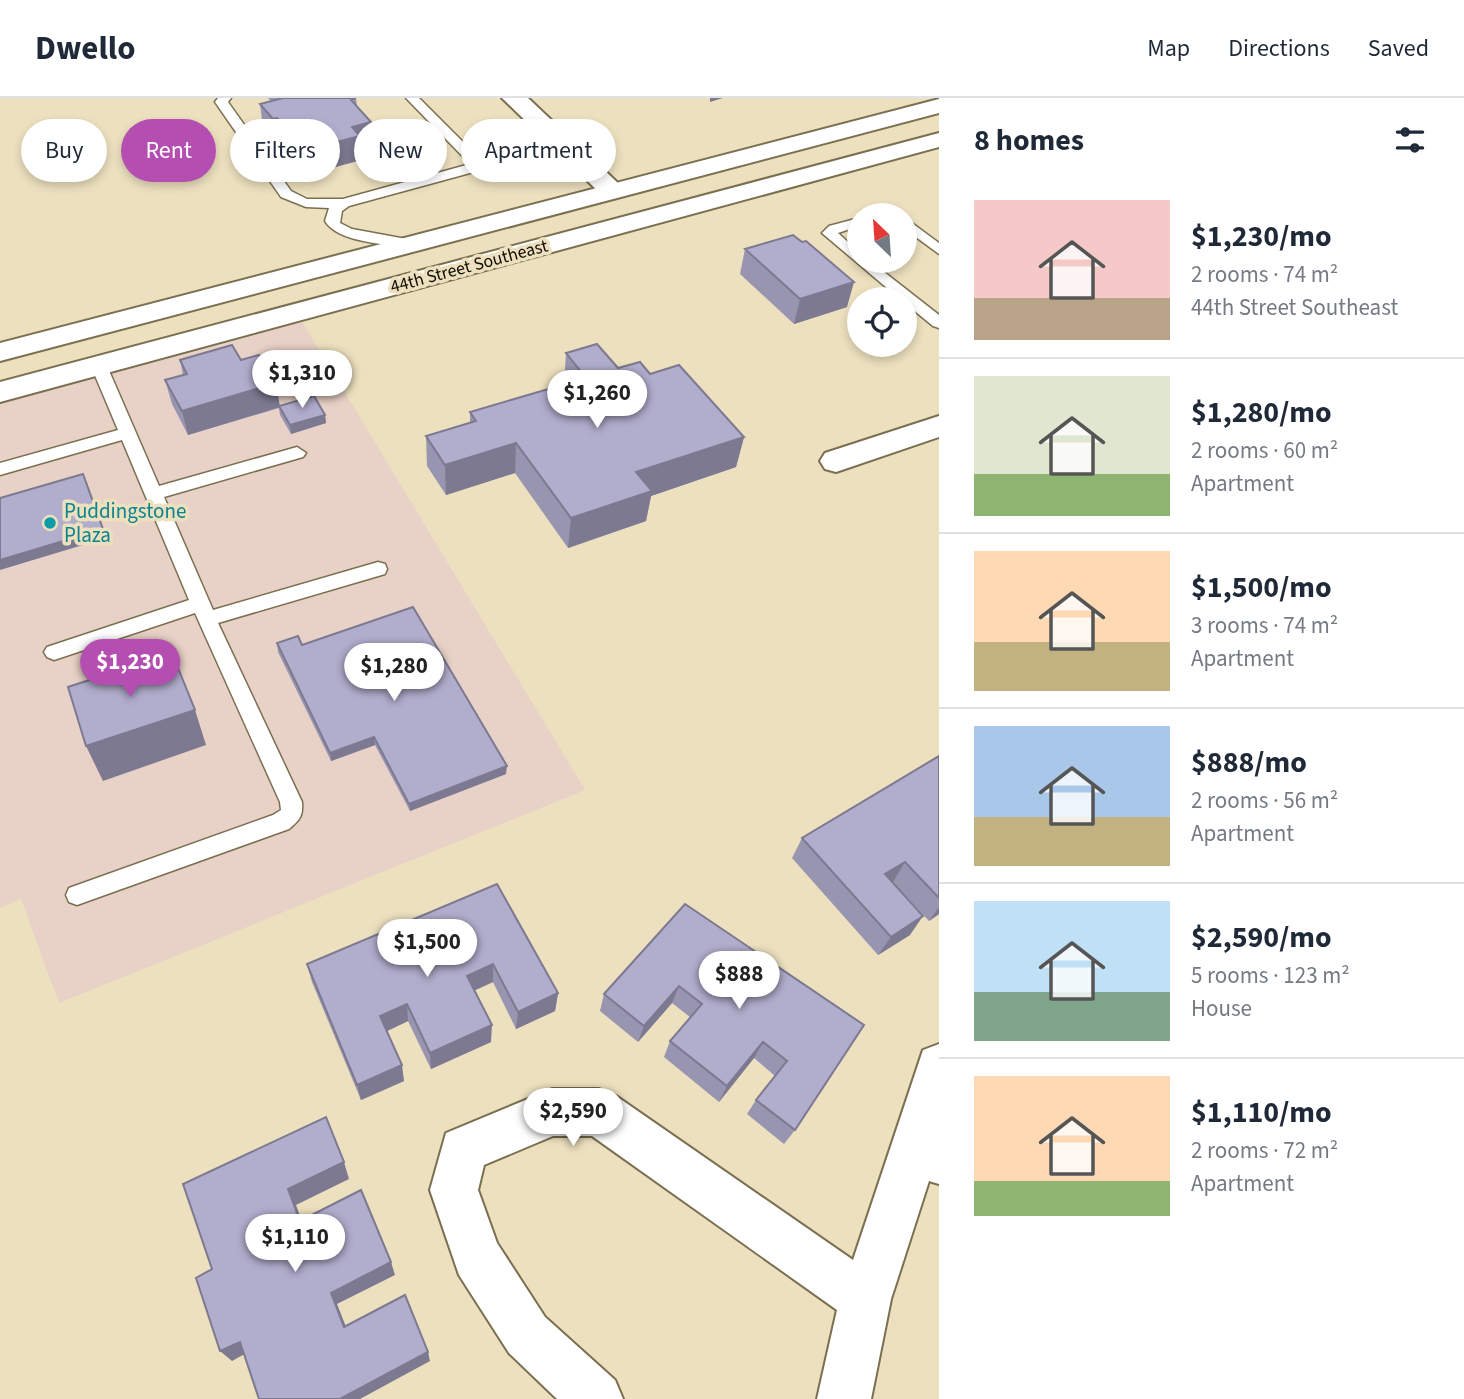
<!DOCTYPE html>
<html lang="en">
<head>
<meta charset="utf-8">
<style>
  :root { --surface:#fff; --page:#f2f2f3; --text:#1f2937; --muted:#747a83; --line:#e0e1e3; --accent:#b54eb1 }
  body { margin:0; font-family:"Source Sans 3",sans-serif; background:var(--page); color:var(--text); height:100vh; display:flex; flex-direction:column; font-size:26px; white-space:nowrap }
  * { box-sizing:border-box; margin:0 }
  p { font-size:23px; color:var(--muted) }
  .icon { flex:none; width:38px; height:38px; fill:none; stroke:currentColor; stroke-width:2; stroke-linecap:round; stroke-linejoin:round }
  .map { position:relative; flex:1; overflow:hidden }
  .sheet { display:flex; flex-direction:column; background:var(--surface); width:525px }
  .sheet>* { flex:none }
  .hud { position:absolute; left:21px; top:21px; width:665px; height:63px; display:flex; gap:14px }
  .needle { width:46px; rotate:335deg }
  .controls { position:absolute; left:847px; top:105px; display:grid; gap:14px }
  .controls a { display:grid; place-items:center; width:70px; height:70px; border-radius:50%; background:var(--surface); box-shadow:0 4px 10px #0003; font-size:35px }
  .price { position:absolute; translate:-50% -60px; padding:0 16px; border-radius:24px; background:#fff; color:#222; font-size:23px; line-height:46px; filter:drop-shadow(0 2px 4px #0008) }
  .price::after { content:''; position:absolute; left:50%; top:42px; width:21px; height:16px; margin-left:-10px; background:inherit; clip-path:polygon(0 0,100% 0,50% 100%) }
  .price.active { background:var(--accent); color:#fff }
  ul { padding:0; list-style:none }
  li { display:flex; align-items:center; gap:21px; height:175px; padding:0 35px }
  li+li { border-top:2px solid var(--line) }
  li span { display:grid; place-items:center; flex:none; width:196px; height:140px; border-radius:0px; color:#555 }
  li>.icon { margin-inline-start:auto }
  span .icon { width:84px; height:84px; fill:#fffc; stroke-width:1 }
  li b { font-size:30px }
  h2 { display:flex; justify-content:space-between; align-items:center; height:84px; padding:0 35px; font-size:30px }
  .tag { padding:0 24px; border-radius:32px; background:var(--surface); box-shadow:0 4px 10px #0003; font-size:24px; line-height:63px }
  .tag.active { background:var(--accent); color:#fff }
  header { display:flex; align-items:center; gap:42px; box-sizing:border-box; height:98px; padding:0 35px; background:var(--surface); border-bottom:2px solid var(--line) }
  header strong { font-size:33px }
  nav { display:flex; gap:38px; margin-inline-start:auto; font-size:24px }
  main { display:flex; flex:1; min-height:0 }
  .map>svg:first-child { display:block }
</style>
</head>
<body>
<header>
<strong>Dwello</strong>
<nav><a>Map</a><a>Directions</a><a>Saved</a></nav>
</header>
<main>
<div class="map">
<svg width="939" height="1301" viewBox="0 0 939 1301">
  <rect width="100%" height="100%" fill="#ece0be"/>
  <path fill="#e8d1c6" d="M301,222L585,692L59,905L21,801L0,810V305Z"/>
  <g fill="none" stroke-linecap="round" stroke-linejoin="round">
    <g stroke="#7a6f50" stroke-width="3">
      <path id="lane" d="M218,0H231L228,4L291,93L307,101H343L470,66L406,0H419L473,54L552,32L559,36L479,61L484,66L481,72L349,108L342,113L340,125L352,131L417,143L419,146L417,149L412,150C388,146 338,145 325,123L329,110L306,109L281,99L215,4Z
        M891,113L898,117H880L882,114Z
        M859,120V128L838,135L859,154V163H870L939,217V230L933,228L905,205V201H900L822,135L829,128Z
        M905,120L939,145V156L905,131Z
        M99,263L107,268L159,388L297,349L306,355L303,359L164,399L213,512L378,464L385,466L387,471L385,476L218,525L302,704C303,718 300,722 289,731L77,807L69,804L66,797L69,790L273,717L281,712L280,704L195,515L54,562L47,559L44,554L47,549L189,502L122,342L0,377V365L118,332L91,268Z"/>
    </g>
    <g stroke="#7a6f50" stroke-width="4">
      <path id="street" d="M502,0H528L621,88L625,93L621,98L612,101L603,98Z
        M939,318V339L836,374L825,371L820,363L825,355Z
        M939,946V1086L929,1083L891,1201L871,1301H817L837,1212L592,1038H553L484,1067L478,1092L497,1145L545,1219L615,1282L623,1301H557L509,1255L459,1177L430,1092L446,1035L552,991H599L616,998L853,1162L923,952Z"/>
    </g>
    <g stroke="#7a6f50" stroke-width="4">
      <path id="primary" d="M939,1V15L0,263V245Z
        M939,35V49L0,304V284Z"/>
    </g>
    <use href="#lane" fill="#fff" fill-rule="evenodd"/>
    <use href="#street" fill="#fff" fill-rule="evenodd"/>
    <use href="#primary" fill="#fff" fill-rule="evenodd"/>
  </g>
  <path fill="#9895b0" d="M268,0H356L357,8L373,48L361,51V62L328,71L320,62L299,67L281,44L276,45L263,30L260,6L271,3Z
    M745,151L847,209L794,226L740,176Z
    M566,255L618,270L650,276L744,339L736,369L651,398L646,423L568,450L515,375L446,397L427,368L426,338L470,324V314L564,286Z
    M180,262H241L280,307L325,317L326,325L291,336L280,317L279,310L188,337L172,306L165,282L183,277Z
    M277,545L302,547L506,676L410,713L375,647L331,663L278,554Z
    M939,658V816L929,823L893,784H892L910,837L878,857L792,760L802,740Z
    M497,786L558,895L555,913L516,931L493,884L474,892L491,944L431,971L408,923L387,933L404,983L361,1002L312,884L307,866Z
    M685,806L864,927L795,1032L784,1046L747,1016L756,1002L775,978L754,960L719,1004L664,959L670,943L690,919L672,905L638,944L600,913L604,896Z"/>
  <path fill="#7c7990" d="M710,0H723L710,4Z
    M277,20L281,44L276,45L273,21Z
    M371,24L373,48L361,51V62L328,71L325,47L352,29Z
    M318,38L320,62L299,67L296,43Z
    M854,184L847,209L794,226L800,201Z
    M276,285L280,309L188,337L182,313Z
    M325,317L326,325L291,336L290,327Z
    M744,339L736,369L651,398L646,423L568,450L571,420L636,374Z
    M516,345L515,375L446,397L445,367Z
    M103,431L106,440L0,472V462Z
    M195,612L206,647L103,683L86,648Z
    M374,639L375,647L331,663L330,655Z
    M507,668L506,676L410,713L409,706Z
    M905,764L893,784L873,796L885,776Z
    M939,809V816L929,823Z
    M923,818L910,837L878,857L891,839Z
    M493,866V884L467,896V878Z
    M679,888L672,905L638,944L644,928Z
    M558,895L555,913L516,931L518,914Z
    M407,906L408,923L383,935L380,918Z
    M492,927L491,944L431,971L430,955Z
    M763,944L754,960L719,1004L727,988Z
    M402,967L404,983L361,1002L357,987Z
    M344,1064L349,1081L296,1107L307,1137L300,1123L288,1091Z
    M391,1164L395,1177L337,1206L350,1239L344,1229L331,1195Z
    M240,1244L250,1253L232,1263L220,1253Z
    M428,1254L430,1263L360,1301H340Z"/>
  <path fill="#b1adcd" stroke="#7c7990" stroke-width="2" d="M283,0H356L351,2L371,24L352,29L360,38L325,47L318,38L296,43L277,20L273,21L260,6Z
    M793,137L802,144L806,143L854,184L800,201L745,151Z
    M597,246L618,270L640,264L650,276L679,267L744,339L636,374L652,393L571,420L516,345L445,367L426,338L476,323L470,314L586,280L566,255Z
    M232,247L241,262L259,257L276,285L182,313L165,282L187,276L180,262Z
    M314,298L325,317L290,327L279,308Z
    M83,376L103,431L0,462V400Z
    M413,509L507,668L409,706L374,639L330,655L277,545L298,538L302,547Z
    M172,555L195,612L86,648L68,589Z
    M939,658V800L905,764L885,776L923,818L891,839L802,740Z
    M497,786L558,895L518,914L493,866L467,878L492,927L430,955L407,906L380,918L402,967L357,987L307,866Z
    M685,806L864,927L795,1032L756,1002L787,963L763,944L727,988L670,943L702,906L679,888L644,928L604,896Z
    M326,1019L344,1064L288,1091L300,1123L361,1092L391,1164L331,1195L344,1229L405,1197L428,1254L340,1301H259L240,1244L220,1253L196,1180L212,1171L183,1086Z"/>
  <circle fill="#0f9aa8" stroke="#ece0be" stroke-width="2.5" cx="50" cy="425" r="7"/>
  <g text-anchor="middle" stroke-width="7" stroke-linejoin="round" paint-order="stroke">
    <g font-size="18" fill="#100c03" stroke="#ece0be">
      <text transform="translate(469 168) rotate(-15)" y="6">44th Street Southeast</text>
    </g>
    <g font-size="21" fill="#0d838f" stroke="#ece0be" text-anchor="start">
      <text x="64" y="420">Puddingstone<tspan x="64" dy="24">Plaza</tspan></text>
    </g>
  </g>
</svg>
<div class="controls">
<a><svg class="needle" viewBox="-14 -14 28 28"><path d="M0-13l5 13h-10z" fill="#e53935"/><path d="M0 13l5-13h-10z" fill="#747a83"/></svg></a>
<a><svg class="icon" aria-label="locate" viewBox="0 0 24 24"><circle cx="12" cy="12" r="6"/><path d="M12 2v4M12 18v4M2 12h4M18 12h4"/></svg></a>
</div>
<b class="price" style="left:302px;top:312px">$1,310</b>
<b class="price" style="left:597px;top:332px">$1,260</b>
<b class="price active" style="left:130px;top:601px">$1,230</b>
<b class="price" style="left:394px;top:605px">$1,280</b>
<b class="price" style="left:427px;top:881px">$1,500</b>
<b class="price" style="left:739px;top:913px">$888</b>
<b class="price" style="left:573px;top:1050px">$2,590</b>
<b class="price" style="left:295px;top:1176px">$1,110</b>
<div class="hud">
<a class="tag">Buy</a>
<a class="tag active">Rent</a>
<a class="tag">Filters</a>
<a class="tag">New</a>
<a class="tag">Apartment</a>
</div>
</div>
<section class="sheet">
<h2>8 homes<svg class="icon" aria-label="filters" viewBox="0 0 24 24"><path d="M4 7h16M4 17h16"/><circle cx="9" cy="7" r="2"/><circle cx="15" cy="17" r="2"/></svg></h2>
<ul>
<li><span style="background:linear-gradient(#f6c9c9 70%,#b9a48a 0)"><svg class="icon" aria-label="home" viewBox="0 0 24 24"><path d="M3 11l9-7 9 7M6 9v11h12V9"/></svg></span><div><b>$1,230/mo</b><p>2 rooms · 74 m²</p><p>44th Street Southeast</p></div></li>
<li><span style="background:linear-gradient(#dfe7d0 70%,#8fb573 0)"><svg class="icon" aria-label="home" viewBox="0 0 24 24"><path d="M3 11l9-7 9 7M6 9v11h12V9"/></svg></span><div><b>$1,280/mo</b><p>2 rooms · 60 m²</p><p>Apartment</p></div></li>
<li><span style="background:linear-gradient(#ffd9b3 65%,#c2b280 0)"><svg class="icon" aria-label="home" viewBox="0 0 24 24"><path d="M3 11l9-7 9 7M6 9v11h12V9"/></svg></span><div><b>$1,500/mo</b><p>3 rooms · 74 m²</p><p>Apartment</p></div></li>
<li><span style="background:linear-gradient(#a9c7e8 65%,#c2b280 0)"><svg class="icon" aria-label="home" viewBox="0 0 24 24"><path d="M3 11l9-7 9 7M6 9v11h12V9"/></svg></span><div><b>$888/mo</b><p>2 rooms · 56 m²</p><p>Apartment</p></div></li>
<li><span style="background:linear-gradient(#bfe0f5 65%,#7fa58c 0)"><svg class="icon" aria-label="home" viewBox="0 0 24 24"><path d="M3 11l9-7 9 7M6 9v11h12V9"/></svg></span><div><b>$2,590/mo</b><p>5 rooms · 123 m²</p><p>House</p></div></li>
<li><span style="background:linear-gradient(#ffd9b3 75%,#8fb573 0)"><svg class="icon" aria-label="home" viewBox="0 0 24 24"><path d="M3 11l9-7 9 7M6 9v11h12V9"/></svg></span><div><b>$1,110/mo</b><p>2 rooms · 72 m²</p><p>Apartment</p></div></li>
</ul>
</section>
</main>
</body>
</html>
